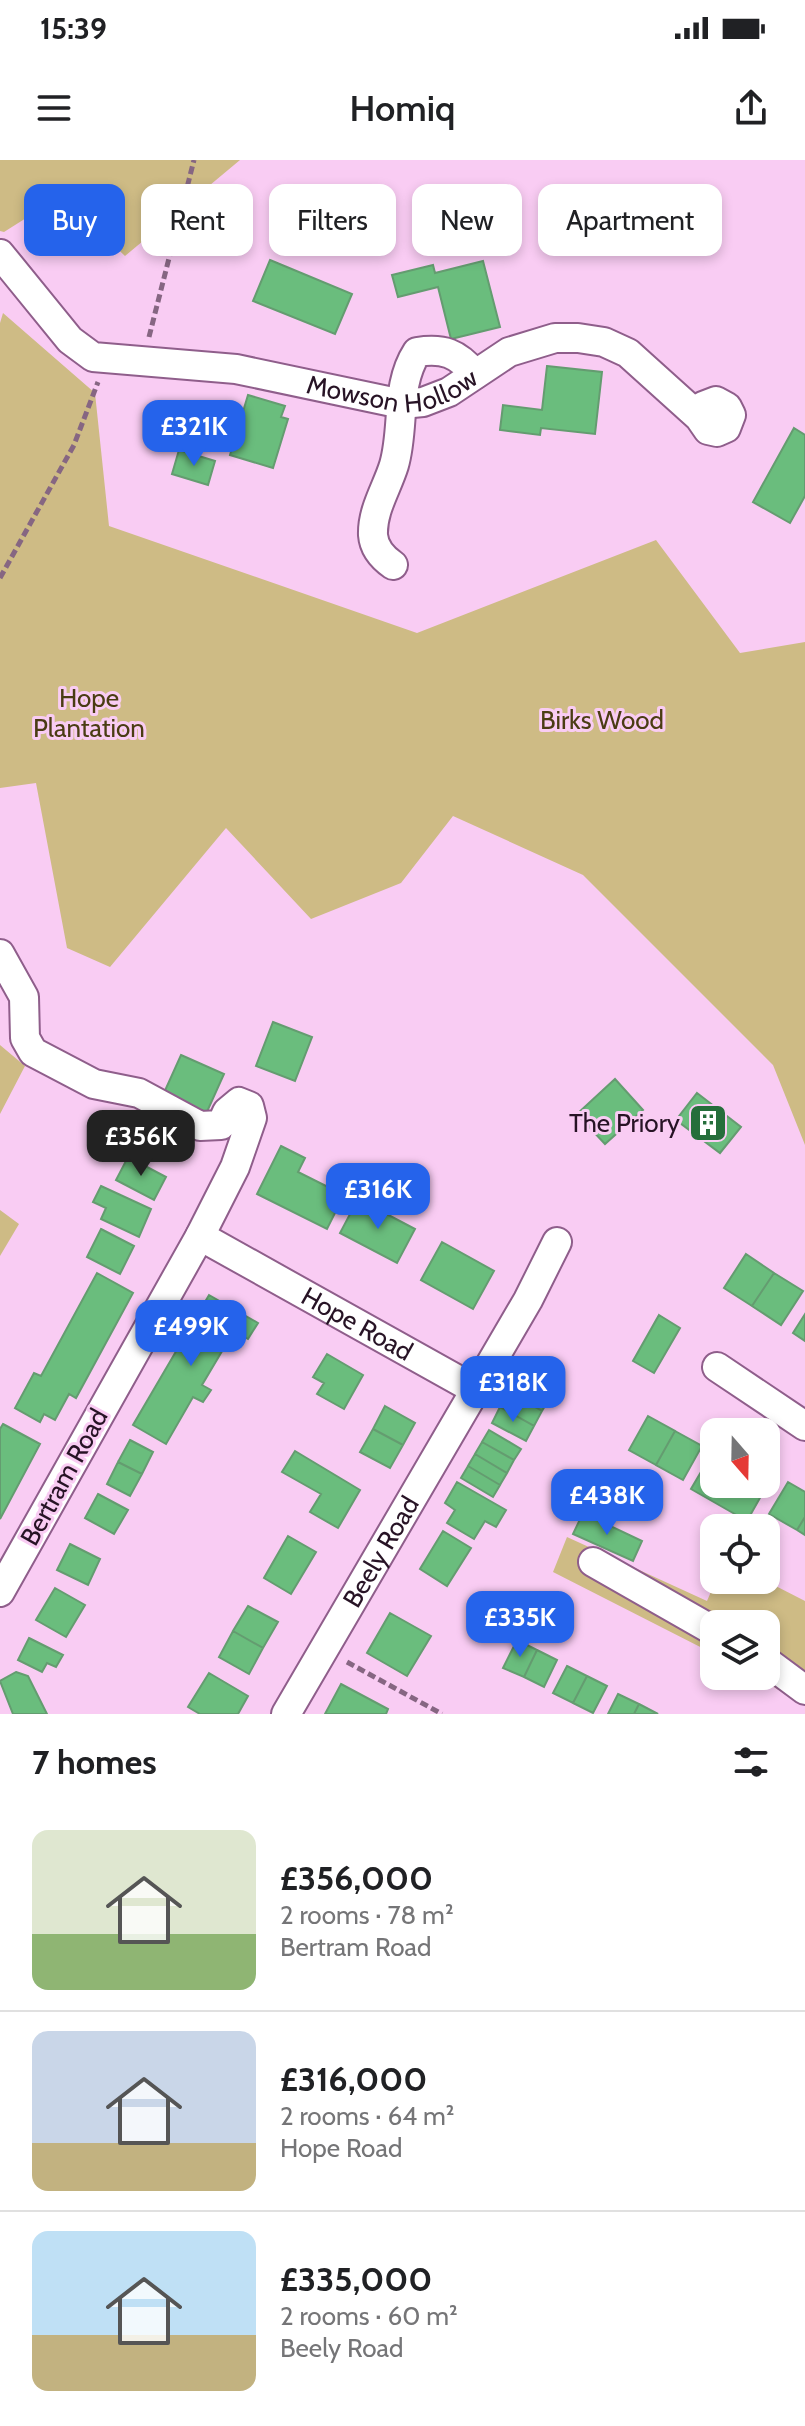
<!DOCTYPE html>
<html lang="en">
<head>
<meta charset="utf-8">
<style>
  :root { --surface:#fff; --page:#f2f2f2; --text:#202124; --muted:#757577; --line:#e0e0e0; --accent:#2563eb }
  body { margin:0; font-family:Cabin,sans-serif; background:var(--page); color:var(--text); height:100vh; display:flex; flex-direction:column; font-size:30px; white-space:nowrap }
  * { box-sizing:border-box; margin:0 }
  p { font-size:26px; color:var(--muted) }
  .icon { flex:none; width:44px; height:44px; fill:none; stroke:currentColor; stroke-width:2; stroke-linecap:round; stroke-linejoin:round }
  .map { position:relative; height:1554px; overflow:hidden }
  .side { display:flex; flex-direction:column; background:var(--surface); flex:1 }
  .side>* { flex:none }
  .top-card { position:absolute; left:24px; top:24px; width:758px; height:72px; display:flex; gap:16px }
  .needle { width:52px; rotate:160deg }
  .buttons { position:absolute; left:700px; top:1258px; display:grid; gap:16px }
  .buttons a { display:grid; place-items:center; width:80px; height:80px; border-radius:16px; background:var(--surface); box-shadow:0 4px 12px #0003; font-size:40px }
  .price { position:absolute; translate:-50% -68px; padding:0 18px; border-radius:16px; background:var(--accent); color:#fff; font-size:26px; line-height:52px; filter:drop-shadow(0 2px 4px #0008) }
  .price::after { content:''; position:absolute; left:50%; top:48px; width:24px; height:18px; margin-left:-12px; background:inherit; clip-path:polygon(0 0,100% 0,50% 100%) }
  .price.active { background:#222; color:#fff }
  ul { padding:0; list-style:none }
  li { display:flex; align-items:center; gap:24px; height:200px; padding:0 32px }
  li+li { border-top:2px solid var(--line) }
  li span { display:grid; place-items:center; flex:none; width:224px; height:160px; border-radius:16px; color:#555 }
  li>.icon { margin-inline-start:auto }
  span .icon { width:96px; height:96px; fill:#fffc; stroke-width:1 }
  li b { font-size:34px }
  h2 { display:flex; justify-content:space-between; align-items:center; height:96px; padding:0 32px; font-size:34px }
  .pill { padding:0 28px; border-radius:16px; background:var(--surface); box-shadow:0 4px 12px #0003; font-size:28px; line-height:72px }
  .pill.active { background:var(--accent); color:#fff }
  .status { display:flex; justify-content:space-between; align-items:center; height:56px; padding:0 40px; background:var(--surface); direction:ltr }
  .status svg { height:22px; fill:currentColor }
  header { display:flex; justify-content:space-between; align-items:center; height:104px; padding:0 32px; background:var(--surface); font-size:36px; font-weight:600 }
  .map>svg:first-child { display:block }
</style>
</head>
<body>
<div class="status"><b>15:39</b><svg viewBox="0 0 49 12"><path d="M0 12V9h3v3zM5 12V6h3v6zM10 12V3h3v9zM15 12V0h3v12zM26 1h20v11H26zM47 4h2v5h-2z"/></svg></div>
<header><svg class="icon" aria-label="menu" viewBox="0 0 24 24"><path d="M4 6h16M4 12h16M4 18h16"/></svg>Homiq<svg class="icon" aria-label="share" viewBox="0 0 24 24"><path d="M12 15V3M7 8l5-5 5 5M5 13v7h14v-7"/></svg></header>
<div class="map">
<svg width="805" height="1554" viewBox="0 0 805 1554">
  <rect width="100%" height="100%" fill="#f9ccf3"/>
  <path fill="#cebb85" d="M0,0H240L125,96L78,51L42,48L4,72L0,71Z
    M3,153L95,233L109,366L417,473L656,380L740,493L805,482V985L773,905L583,715L453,656L401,723L311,759L226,668L110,807L67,788L36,623L0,628V163Z
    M0,885L25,906L0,954Z
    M0,1050L19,1064L0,1096Z
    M567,1377L707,1441L716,1420H764L805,1441V1546L756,1516H766V1464H714V1494L553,1412Z"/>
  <path fill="#6abd7d" stroke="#649c70" stroke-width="2" d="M270,100L352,134L335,174L253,141Z
    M483,101L500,167L451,179L438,127L398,137L392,115L433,105L435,113Z
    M547,206L602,212L595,274L541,268L540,275L500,270L503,245L542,250Z
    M248,235L285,246L281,257L288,259L273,308L230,295Z
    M794,268L805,275V336L790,363L753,342Z
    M179,290L215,301L208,325L172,314Z
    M273,862L312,877L295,921L256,906Z
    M181,895L224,914L206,954L163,935Z
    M615,919L643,950L605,984L577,954Z
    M697,933L741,967L720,993L676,960Z
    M281,986L305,998L298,1012L344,1035L327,1069L257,1034Z
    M128,997L166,1017L154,1040L116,1020Z
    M101,1026L151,1049L139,1077L101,1059L106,1048L93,1042Z
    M358,1039L415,1069L397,1103L340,1073Z
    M101,1069L134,1086L120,1114L87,1097Z
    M442,1082L494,1111L473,1149L421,1120Z
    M746,1094L774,1113L752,1146L724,1128Z
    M97,1113L133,1133L76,1238L69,1234L55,1260L44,1254L40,1262L15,1248L34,1213L41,1216Z
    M774,1113L803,1131L781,1165L752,1146Z
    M209,1135L258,1163L248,1179L234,1171L202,1225L211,1230L203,1242L193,1237L166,1284L133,1265Z
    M805,1154V1181L793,1173Z
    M659,1155L680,1168L654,1213L633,1201Z
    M327,1194L363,1215L344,1249L317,1234L324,1223L313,1217Z
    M517,1218L551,1236L542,1251L509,1232Z
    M509,1232L542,1251L534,1266L500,1247Z
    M385,1246L415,1263L403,1285L373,1269Z
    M500,1247L534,1266L526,1281L492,1263Z
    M648,1256L675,1271L656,1305L629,1290Z
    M3,1264L40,1284L0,1359V1269Z
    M373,1269L403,1285L390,1308L360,1292Z
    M489,1270L521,1289L514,1300L482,1282Z
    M675,1271L702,1286L683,1320L656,1305Z
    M130,1280L153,1292L142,1314L118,1302Z
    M482,1282L514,1300L507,1313L475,1294Z
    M295,1291L360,1330L338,1368L310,1352L321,1334L282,1312Z
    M475,1294L507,1313L500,1325L468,1306Z
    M711,1295L714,1296V1324L766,1327L747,1361L691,1329Z
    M118,1302L142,1314L130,1336L107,1324Z
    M468,1306L500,1325L493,1337L461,1318Z
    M457,1322L506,1350L496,1367L485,1361L474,1379L447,1363L455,1350L445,1343Z
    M788,1322L805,1332V1357L797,1370L769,1354Z
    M98,1334L128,1350L114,1374L85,1358Z
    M583,1353L642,1381L633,1401L573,1374Z
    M805,1357V1375L797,1370Z
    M443,1371L471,1388L447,1426L420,1409Z
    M288,1376L316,1392L291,1434L264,1418Z
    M70,1384L100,1399L88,1425L57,1410Z
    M55,1428L85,1445L66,1477L36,1460Z
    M248,1446L278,1462L263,1488L233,1471Z
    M390,1453L431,1476L407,1516L367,1493Z
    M233,1471L263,1488L249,1514L219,1497Z
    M29,1478L63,1495L56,1507L47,1503L42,1512L18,1500Z
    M517,1480L537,1490L524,1517L503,1508Z
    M537,1490L557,1500L544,1527L524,1517Z
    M567,1506L587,1516L573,1543L553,1533Z
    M16,1512L28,1516L47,1554H13L0,1521Z
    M209,1513L248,1536L238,1554H200L188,1547Z
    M587,1516L607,1526L593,1553L573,1543Z
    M341,1524L388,1549L386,1554H325Z
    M618,1534L639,1544L634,1554H608Z
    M639,1544L658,1554H634Z"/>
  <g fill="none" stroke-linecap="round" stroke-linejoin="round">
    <g stroke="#8f5e8b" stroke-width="32">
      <g id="minor">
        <path id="s1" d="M0,94L70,180L93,197L236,209L402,244L423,242L449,232L509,192L555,178H578L604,182L628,193L699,257L708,270L717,272L726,268L731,255L727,247L716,241L703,246L699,257"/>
        <path d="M393,405C383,398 374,388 373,375C372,350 387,328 394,305C405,267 395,226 417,192C444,188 457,193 475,214"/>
        <path d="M0,794L24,837L25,878L33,892L94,924L139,933L200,966L221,965L227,952L239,942L249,946L252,958L235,1007L200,1076L0,1432"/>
        <path id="s2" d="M200,1076L474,1229"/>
        <path d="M717,1207L805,1266"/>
        <path d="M593,1402L714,1471"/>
        <path d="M766,1501L805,1530"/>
        <path id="s3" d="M286,1554L528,1140L557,1082"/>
      </g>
    </g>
    <path stroke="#866682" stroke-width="5" stroke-dasharray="8 4" stroke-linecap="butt" d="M149,177L194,0
      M0,418L74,285L98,222
      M347,1502L442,1554"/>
    <use href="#minor" stroke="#fff" stroke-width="28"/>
  </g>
  <defs>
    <g id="building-square" transform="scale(2)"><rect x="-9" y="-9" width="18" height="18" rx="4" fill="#256e3b" stroke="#f9ccf3"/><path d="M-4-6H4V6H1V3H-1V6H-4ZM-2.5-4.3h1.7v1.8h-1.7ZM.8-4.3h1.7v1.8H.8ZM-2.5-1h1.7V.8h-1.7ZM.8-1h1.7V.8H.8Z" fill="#fff"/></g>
  </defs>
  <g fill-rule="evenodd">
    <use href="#building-square" x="708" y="963"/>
  </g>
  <g text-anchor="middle" stroke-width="6" stroke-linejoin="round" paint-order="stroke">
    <g font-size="26" fill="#271325" stroke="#f9ccf3">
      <text dy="9" stroke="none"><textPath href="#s1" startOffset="444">Mowson Hollow</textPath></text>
      <text dy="9" stroke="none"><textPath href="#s2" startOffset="180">Hope Road</textPath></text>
      <text transform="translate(64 1317) rotate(-61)" y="9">Bertram Road</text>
      <text dy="9" stroke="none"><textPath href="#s3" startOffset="188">Beely Road</textPath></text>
    </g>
    <g font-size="26" fill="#4a3c13" stroke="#f9ccf3">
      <text x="89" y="547">Hope<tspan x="89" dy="30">Plantation</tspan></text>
      <text x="602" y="569">Birks Wood</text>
    </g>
    <g font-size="26" fill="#271325" stroke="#f9ccf3" text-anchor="end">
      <text x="680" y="972">The Priory</text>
    </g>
  </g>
</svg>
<div class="buttons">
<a><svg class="needle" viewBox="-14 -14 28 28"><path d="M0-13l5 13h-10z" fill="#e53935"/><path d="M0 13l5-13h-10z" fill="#757577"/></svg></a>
<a><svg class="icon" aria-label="locate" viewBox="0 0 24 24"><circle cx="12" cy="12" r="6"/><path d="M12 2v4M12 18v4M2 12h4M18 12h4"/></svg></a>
<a><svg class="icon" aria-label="layers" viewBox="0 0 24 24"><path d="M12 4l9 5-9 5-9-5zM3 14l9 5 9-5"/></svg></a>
</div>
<b class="price" style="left:194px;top:308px">£321K</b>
<b class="price active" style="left:141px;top:1018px">£356K</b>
<b class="price" style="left:378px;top:1071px">£316K</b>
<b class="price" style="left:191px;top:1208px">£499K</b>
<b class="price" style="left:513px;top:1264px">£318K</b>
<b class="price" style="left:607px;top:1377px">£438K</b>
<b class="price" style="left:520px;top:1499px">£335K</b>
<div class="top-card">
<a class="pill active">Buy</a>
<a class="pill">Rent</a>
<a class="pill">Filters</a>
<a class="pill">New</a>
<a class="pill">Apartment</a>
</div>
</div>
<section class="side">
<h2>7 homes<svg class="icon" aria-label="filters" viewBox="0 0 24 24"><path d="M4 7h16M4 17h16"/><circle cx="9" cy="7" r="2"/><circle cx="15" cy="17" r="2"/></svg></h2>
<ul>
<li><span style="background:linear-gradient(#dfe7d0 65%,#8fb573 0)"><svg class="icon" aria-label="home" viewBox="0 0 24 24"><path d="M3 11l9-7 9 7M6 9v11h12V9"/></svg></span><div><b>£356,000</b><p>2 rooms · 78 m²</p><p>Bertram Road</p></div></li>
<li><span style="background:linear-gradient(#c9d6e8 70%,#c2b280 0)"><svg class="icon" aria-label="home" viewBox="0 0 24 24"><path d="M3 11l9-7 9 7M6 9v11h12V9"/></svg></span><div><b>£316,000</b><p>2 rooms · 64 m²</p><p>Hope Road</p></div></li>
<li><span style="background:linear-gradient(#bfe0f5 65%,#c2b280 0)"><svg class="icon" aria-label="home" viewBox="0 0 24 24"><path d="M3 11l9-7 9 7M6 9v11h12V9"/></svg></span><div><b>£335,000</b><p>2 rooms · 60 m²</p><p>Beely Road</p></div></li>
</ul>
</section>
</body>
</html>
